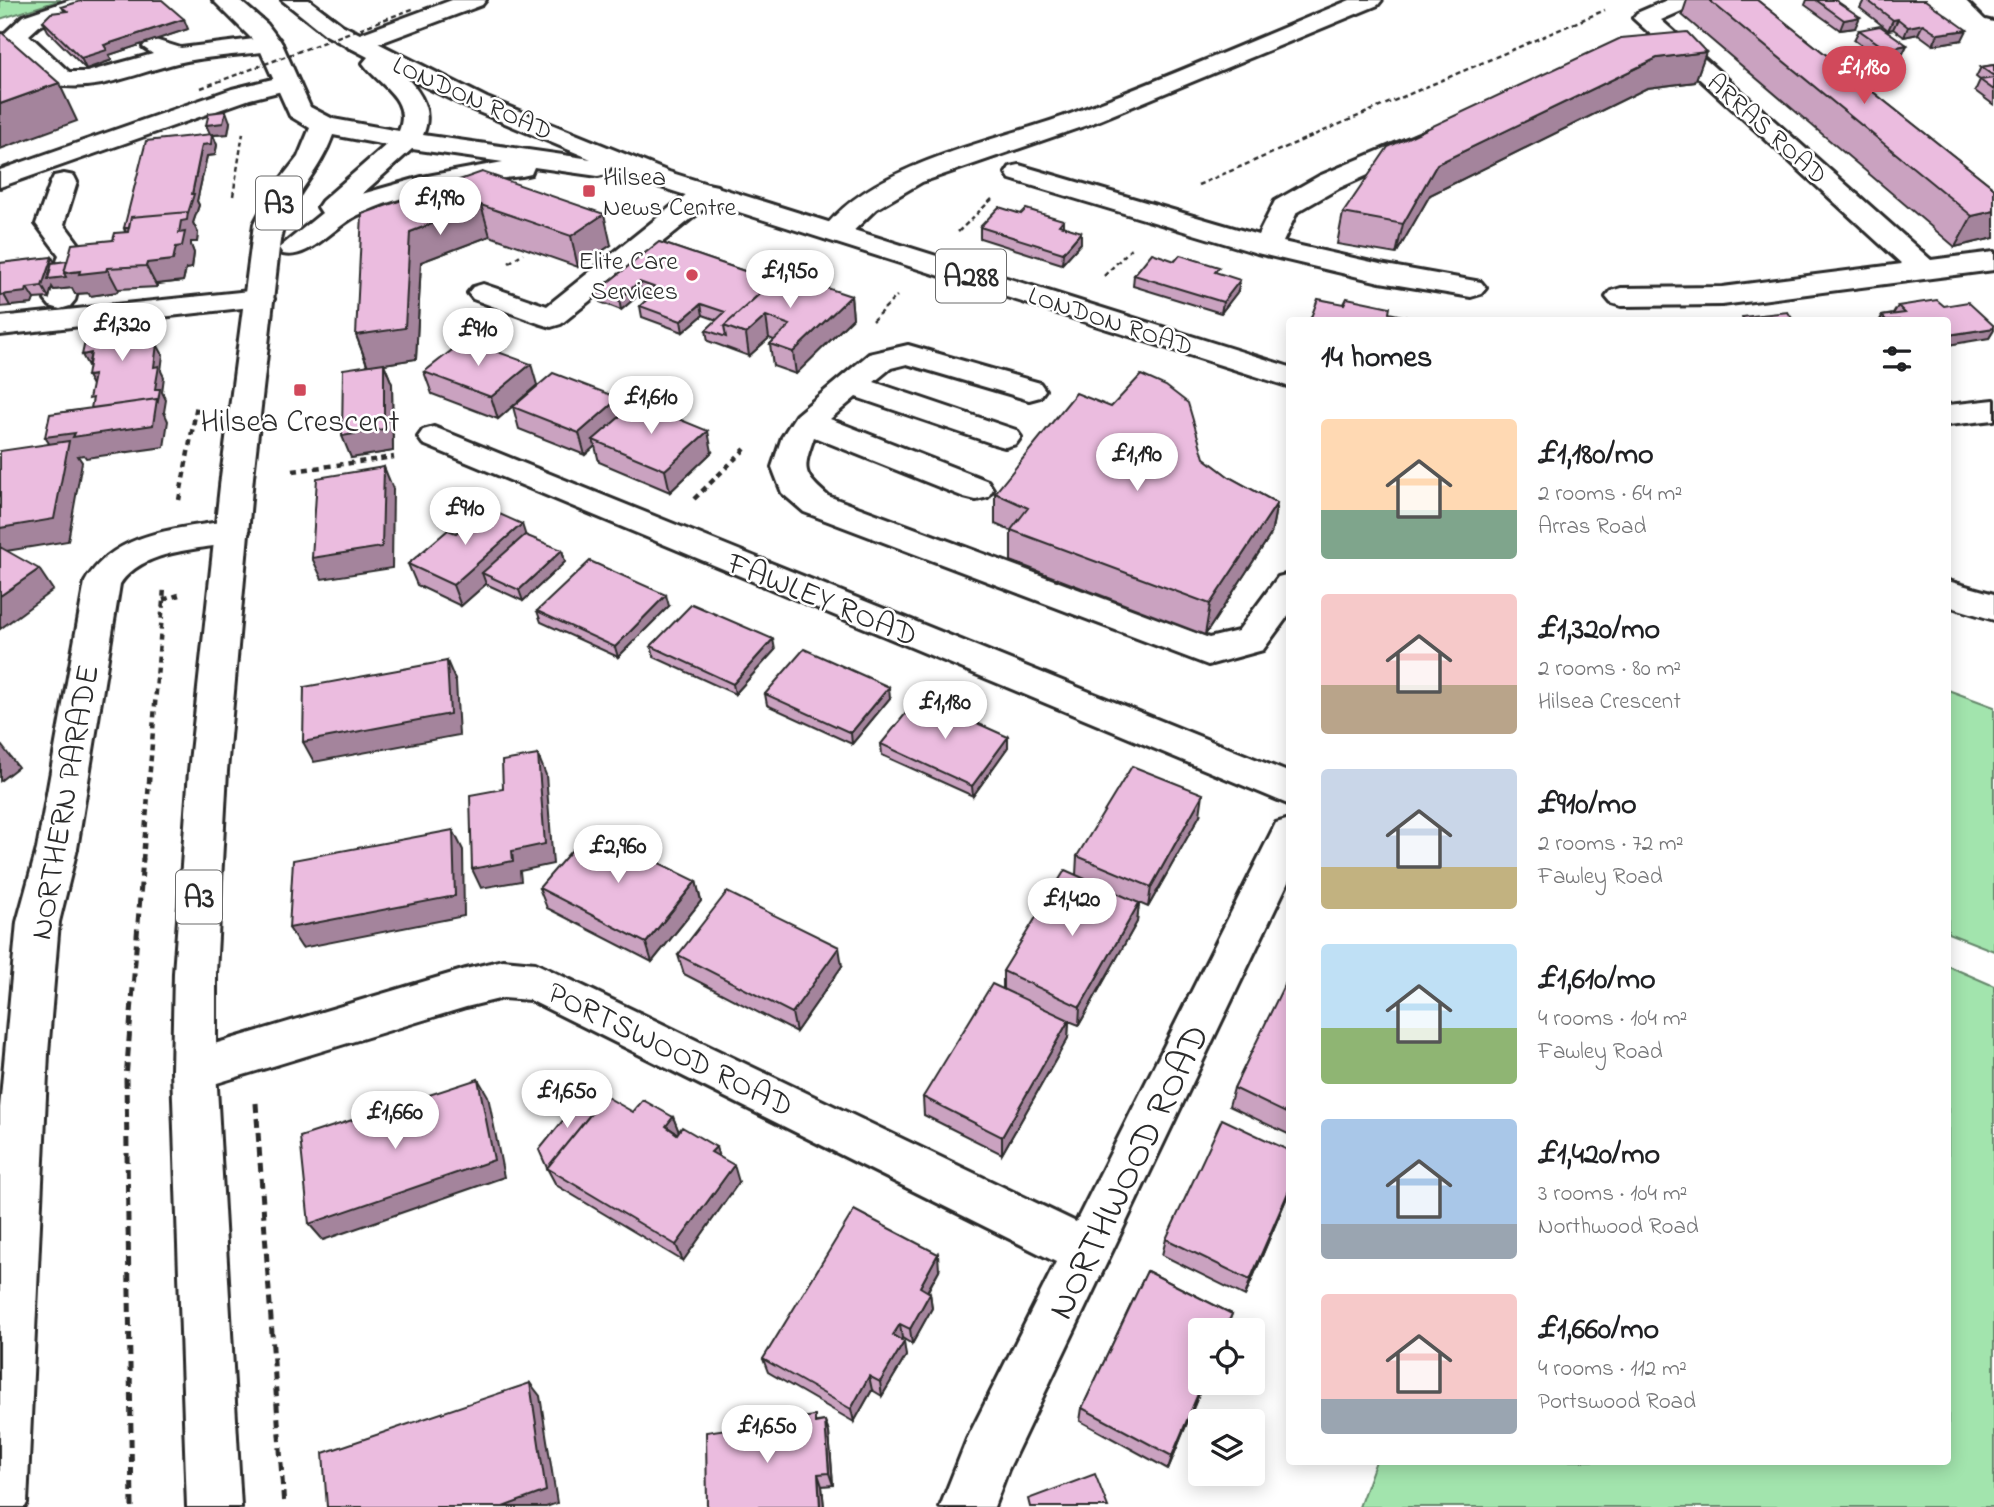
<!DOCTYPE html>
<html lang="en">
<head>
<meta charset="utf-8">
<style>
  :root { --surface:#fff; --page:#f2f2f2; --text:#202124; --muted:#757577; --accent:#d1495b }
  body { margin:0; font-family:"Indie Flower",sans-serif; background:var(--page); color:var(--text); height:100vh; display:flex; flex-direction:column; font-size:26px; white-space:nowrap }
  * { box-sizing:border-box; margin:0 }
  p { font-size:23px; color:var(--muted) }
  .icon { flex:none; width:38px; height:38px; fill:none; stroke:currentColor; stroke-width:2; stroke-linecap:round; stroke-linejoin:round }
  .map { position:relative; flex:1; overflow:hidden }
  .sheet { position:absolute; left:1286px; top:317px; width:665px; height:1148px; display:flex; flex-direction:column; background:var(--surface); border-radius:7px; box-shadow:0 4px 18px #0003 }
  .sheet>* { flex:none }
  .controls { position:absolute; left:1188px; top:1318px; display:grid; gap:14px }
  .controls a { display:grid; place-items:center; width:77px; height:77px; border-radius:7px; background:var(--surface); box-shadow:0 4px 18px #0003; font-size:35px }
  .price { position:absolute; translate:-50% -60px; padding:0 16px; border-radius:24px; background:#fff; color:#222; font-size:23px; line-height:46px; filter:drop-shadow(0 2px 4px #0008) }
  .price::after { content:''; position:absolute; left:50%; top:42px; width:21px; height:16px; margin-left:-10px; background:inherit; clip-path:polygon(0 0,100% 0,50% 100%) }
  .price.current { background:var(--accent); color:#fff }
  ul { padding:0; list-style:none }
  li { display:flex; align-items:center; gap:21px; height:175px; padding:0 35px }
  li span { display:grid; place-items:center; flex:none; width:196px; height:140px; border-radius:7px; color:#555 }
  li>.icon { margin-inline-start:auto }
  span .icon { width:84px; height:84px; fill:#fffc; stroke-width:1 }
  li b { font-size:30px }
  h2 { display:flex; justify-content:space-between; align-items:center; height:84px; padding:0 35px; font-size:30px }
  .map>svg:first-child { display:block }
</style>
</head>
<body>
<div class="map">
<svg width="1994" height="1507" viewBox="0 0 1994 1507">
  <rect width="100%" height="100%" fill="#fff"/>
  <filter id="ink" filterUnits="userSpaceOnUse"><feTurbulence type="fractalNoise" baseFrequency=".0143" numOctaves="2"/><feDisplacementMap in="SourceGraphic" scale="14" xChannelSelector="R" yChannelSelector="G"/><feConvolveMatrix kernelMatrix="1 2 1 2 8 2 1 2 1" color-interpolation-filters="sRGB"/></filter>
  <g filter="url(#ink)">
    <path fill="#a2e4ad" stroke="#66886c" stroke-width="2" d="M0,0H61L0,19Z
      M1948,690L1994,707V951L1948,933Z
      M1948,966L1994,986V1507H1359L1376,1461H1948Z"/>
    <g fill="none" stroke-linecap="round" stroke-linejoin="round">
      <g stroke="#2b2b2b" stroke-width="6">
        <path id="minor" d="M70,0H105L101,5L39,26L29,35L69,72H87L153,54L143,47L146,42L155,40L181,48L270,37L279,39L282,44L279,49L270,51C240,55 207,56 177,63C139,72 94,94 54,84L3,35L23,16Z
          M452,0H486L482,5L367,48L358,50L349,48L346,43L349,38Z
          M1350,0H1382L1378,5L1090,124L922,182L876,209L845,239L835,241L825,239L821,233C869,163 996,142 1073,113C1166,78 1258,38 1350,0Z
          M1667,0H1699L1695,5L1661,20L1931,260L1994,252V270L1722,305L1621,306L1611,303L1606,297L1611,291L1621,288L1722,287L1902,264L1633,18L1637,13Z
          M1969,0H1994V19L1986,17Z
          M285,76L294,78L297,83L294,88L250,99L0,187V170L232,89Z
          M1428,130L1437,132L1441,138L1437,144L1339,188L1297,212L1283,242L1380,264L1481,282L1486,288L1481,294L1471,297L1380,282L1257,253L1010,179L1006,173L1010,167L1019,165L1258,235L1275,201L1319,176Z
          M64,174L74,176L77,182L64,224L87,255L75,300L70,306L60,309L50,306L45,300L59,255L36,224L51,182L54,176Z
          M707,184L717,186L721,192L717,198L561,324L551,327L541,324L473,299L468,293L473,287L483,284L547,306L697,186Z
          M259,290L269,293L274,299L269,305L0,335V317Z
          M908,345L1040,383L1045,390L1040,397L1029,400L907,364L891,368L874,382L1016,430L1021,437L1016,444L1005,447L994,444L856,397L830,419L988,481L993,489L988,497L976,500L964,497L814,437C803,469 801,473 828,496L1209,638L1238,631L1278,577L1290,574V613L1263,650L1208,665L804,512L782,493L772,467L782,437L796,415L869,354Z
          M434,427L1290,773V805L423,444L418,437L423,430Z
          M232,520L244,524L249,532L244,540C205,551 146,546 120,584L77,849L59,922L48,1053L27,1503L25,1507H0V1108L17,922L37,849L85,582C115,531 179,529 232,520Z
          M1290,819V878L1008,1470L994,1507H940L967,1439L1056,1262L530,1000L503,998L466,1007L194,1090L178,1084L172,1070L178,1056L194,1050L466,969L503,960L535,963L1076,1222L1276,823Z"/>
      </g>
      <g stroke="#2b2b2b" stroke-width="6">
        <path id="major" d="M213,0H239L267,24L282,44L310,107L333,119L399,131C412,98 379,86 363,63L368,57L326,35L282,0H309L342,25L487,98L669,172L1290,367V387L651,184L611,167L607,174L598,176L534,167L531,174L522,176C466,182 407,191 356,216C333,228 308,260 283,254L279,248L253,477L227,771L216,973V1070L241,1507H187L172,1070L174,973L189,771L221,477L254,224L272,190L298,157L310,128L290,116L258,45ZM406,77L469,108L591,159L423,135C433,112 422,94 406,77ZM333,135L386,145L322,201L318,207L322,213L279,248C285,197 317,180 333,135ZM412,149L503,162L422,177L362,194Z
          M1994,400V420L1948,425V405Z
          M1948,581L1994,594V620L1948,606Z"/>
      </g>
      <path stroke="#2b2b2b" stroke-width="2.5" stroke-dasharray="5 3.5" stroke-linecap="butt" d="M1198,185L1605,10
        M233,196L243,133
        M958,232L992,199
        M509,263L523,253
        M1104,276L1132,248
        M872,321L897,296
        M455,349L467,330"/>
      <path stroke="#2b2b2b" stroke-width="4.5" stroke-dasharray="6 5" stroke-linecap="butt" d="M293,471L394,457
        M694,499L745,449
        M179,500L197,405
        M163,600L179,595
        M143,860L164,588"/>
      <path stroke="#2b2b2b" stroke-width="5" stroke-dasharray="9 6" stroke-linecap="butt" d="M256,1103L284,1507
        M132,1507L126,1079L143,858"/>
      <use href="#minor" fill="#fff" fill-rule="evenodd"/>
      <use href="#major" fill="#fff" fill-rule="evenodd"/>
      <path stroke="#2b2b2b" stroke-width="2.5" stroke-dasharray="5 3.5" stroke-linecap="butt" d="M201,88L415,8"/>
    </g>
    <path fill="#caa2c0" stroke="#2b2b2b" stroke-width="2" d="M1687,0H1757L1994,188V238L1955,247L1682,15Z
      M1807,0H1835L1855,28L1840,30L1805,5Z
      M1864,0H1925L1962,40L1933,45L1918,34L1904,37L1893,29L1888,30L1860,8Z
      M62,7L188,29L109,55L112,60L86,69L48,31L43,21L65,12Z
      M1859,30L1907,45L1902,55L1881,59L1854,40Z
      M1706,52L1695,82L1647,88L1430,195L1396,254L1337,244L1343,213Z
      M1994,65V105L1975,91L1980,80L1976,77L1981,67Z
      M230,122L228,134L213,135L217,145L215,155L207,156L197,201L199,205L193,223L198,233L197,242H191V245L194,253L192,268L186,269L183,281L157,284V287L118,289L117,292L90,296L89,293L75,294L72,288L54,290L52,287L49,298L34,299L32,304L0,307V263H55L67,261L113,240L125,232L124,228L210,134L206,125Z
      M482,172L611,245L578,267L490,236L421,262L416,359L384,364L392,384L393,451L351,458L367,365L356,335Z
      M1021,214L1063,220V227L1081,232V243L1062,264L980,238V227Z
      M659,242L774,281L851,296L853,318L796,374L773,366L770,344L774,340L769,338L749,356L708,341L706,330L717,320L703,315L683,332L642,317L640,306L651,296L641,293L621,310L600,302L597,291Z
      M1218,274L1238,291L1221,313L1133,286L1134,275Z
      M1898,306H1944L1994,326V330L1989,338L1948,320H1880L1882,316L1893,314Z
      M424,372L537,385L498,419L432,394Z
      M619,398L623,414L712,452L670,492L599,462L595,446L585,455L519,429L513,407Z
      M1204,458L1229,477L1277,503L1271,534L1205,635L1011,561V531L995,524V493Z
      M456,533L562,550L565,562L523,601L486,584L461,606L417,585L408,564Z
      M669,606L618,657L541,622L537,611Z
      M651,646L775,650L735,694L654,657Z
      M765,694L890,698L852,744L767,705Z
      M1008,737V747L973,796L882,755L881,744Z
      M1200,815L1148,907L1139,903L1137,922L1079,1025L1069,1021L1068,1038L1002,1154L924,1115L923,1097L1003,990V971L1076,875L1077,856Z
      M696,881L701,901L652,962L547,908L539,888Z
      M678,955L842,966L796,1032L684,974Z
      M1290,977V1135L1229,1106L1234,1088Z
      M598,1105L633,1112L673,1117L679,1132L718,1156L739,1182L683,1261L556,1185L547,1168Z
      M1290,1151V1190L1245,1296L1162,1255L1166,1239Z
      M939,1270L928,1291L930,1293L932,1308L912,1344L902,1338L901,1340L906,1356L882,1396L872,1390L854,1422L768,1372L763,1359Z
      M1147,1271L1232,1314L1226,1330H1200V1382H1204L1168,1469L1080,1421L1082,1408Z
      M825,1421L829,1433L833,1485L822,1486L824,1507H707L817,1422Z"/>
    <path fill="#a4849c" stroke="#2b2b2b" stroke-width="2" d="M1860,17L1855,28L1840,30L1844,20Z
      M184,19L188,29L109,55L112,60L86,69L81,58L104,45Z
      M1898,19L1893,29L1888,30L1893,20Z
      M1923,24L1918,34L1904,37L1908,27Z
      M1967,30L1962,40L1933,45L1938,34Z
      M1907,45L1902,55L1881,59L1886,49Z
      M1706,52L1695,82L1647,88L1430,195L1396,254L1403,224L1437,164L1657,58Z
      M59,83L77,121L0,149V104Z
      M226,111L230,122L228,134L213,135L217,145L215,155L207,156L197,201L199,205L193,223L198,233L197,242H191V245L194,253L192,268L186,269L183,281L157,284V287L146,266L147,263L129,239L124,228L192,194L202,145L211,136L206,125Z
      M481,205L490,236L421,262L416,359L384,364L392,384L393,451L351,458L342,436L368,366L356,335L410,232Z
      M1994,211V238L1955,247L1972,216Z
      M604,214L611,245L578,267L571,236Z
      M1081,232V243L1062,264L1063,253Z
      M52,257L58,268L64,273L107,268L118,289L117,292L90,296L89,293L75,294L72,288L54,290L52,287L49,298L42,286Z
      M1240,280L1238,291L1221,313L1223,302Z
      M639,282L641,293L621,310L619,299Z
      M27,288L34,299L32,304L10,306L4,295Z
      M851,296L853,318L796,374L793,352Z
      M701,304L703,315L683,332L681,321Z
      M766,316L769,338L749,356L746,334Z
      M155,319L161,331L158,346L163,355L161,371L164,377L162,392L166,400L164,412L168,421L164,447L86,458L84,455L78,456L82,462L68,541L0,552V528L59,459L45,437L157,399L155,389L154,367L151,345Z
      M1994,328V330L1989,338L1948,345V335Z
      M91,353L88,366L82,355Z
      M531,364L537,385L498,419L491,397Z
      M94,375L93,387L87,376Z
      M619,398L625,420L593,440L595,446L585,455L579,433Z
      M708,431L712,452L670,492L665,470Z
      M384,467L393,489L392,568L322,579L312,558Z
      M1277,503L1271,534L1205,635L1210,604Z
      M522,524L529,546L482,573L486,584L461,606L453,585Z
      M562,550L565,562L523,601L519,590Z
      M39,569L53,590L0,629V596Z
      M666,595L669,606L618,657L615,647Z
      M773,639L775,650L735,694L733,684Z
      M447,661L456,682L459,735L314,762L303,742Z
      M889,687L890,698L852,744L851,733Z
      M1008,737V747L973,796L972,786Z
      M2,746L18,767L0,781V748Z
      M538,755L546,775L553,864L520,871L521,881L481,888L472,869L512,851Z
      M1203,794L1200,815L1148,907L1151,887Z
      M453,830L463,850L464,916L302,948L289,928Z
      M696,881L701,901L652,962L646,943Z
      M1139,903L1137,922L1079,1025L1080,1007Z
      M839,947L842,966L796,1032L792,1013Z
      M1069,1020L1068,1038L1002,1154V1137Z
      M478,1079L488,1096L504,1177L323,1240L309,1224Z
      M673,1117L680,1135L666,1126Z
      M716,1147L721,1164L711,1152Z
      M734,1165L739,1182L683,1261L676,1245Z
      M1290,1188V1190L1245,1296L1250,1280Z
      M938,1254L939,1270L921,1302L920,1287Z
      M930,1293L932,1308L912,1344L910,1329Z
      M900,1324L902,1338L895,1349L893,1335Z
      M904,1342L906,1356L882,1396L880,1382Z
      M869,1376L872,1390L854,1422L851,1409Z
      M1203,1382H1204L1168,1469L1172,1456Z
      M530,1383L540,1396L557,1503L546,1507H503Z
      M825,1421L829,1433L833,1485L829,1473Z
      M818,1474L822,1486L824,1507H820Z"/>
    <path fill="#ebbcdf" stroke="#2b2b2b" stroke-width="2" d="M84,0H162L184,19L104,45L107,50L81,58L43,21L51,13L67,11L62,7Z
      M1709,0H1757L1994,188V211L1972,216Z
      M1816,0H1835L1860,17L1844,20Z
      M1867,0H1925L1967,30L1938,34L1923,24L1908,27L1898,19L1893,20Z
      M1880,26L1907,45L1886,49L1859,30Z
      M0,31L59,83L0,104Z
      M1687,32L1706,52L1657,58L1437,164L1403,224L1343,213L1388,147L1621,38Z
      M1994,65V76L1981,67Z
      M1994,78V90L1980,80Z
      M226,111L223,123L206,125L209,113Z
      M212,134L211,144L202,145L192,194H194L188,213V212L131,217L129,228H124L146,141Z
      M482,172L604,214L571,236L481,205L410,232L405,328L356,335L362,214Z
      M999,207L1021,214L1026,209L1063,220L1059,225L1081,232L1063,253L980,227Z
      M188,212L187,220L181,221L179,233L185,232L182,246L176,247L173,260L147,263L146,266L107,268L106,271L79,274L80,271L64,273L72,244L113,240L115,233L128,232L131,217Z
      M659,242L774,281L724,326L726,337L706,330L725,312L701,304L681,321L640,306L659,289L639,282L619,299L597,291Z
      M1152,253L1175,261L1180,255L1219,267L1215,272L1240,280L1223,302L1134,275Z
      M52,257L42,286L27,288L26,292L0,295V263Z
      M67,261L64,273L66,277L48,279L52,263Z
      M782,273L851,296L793,352L770,344L790,325L779,321L766,316L746,334L724,326Z
      M1347,298L1390,307L1389,313L1416,319V320H1310L1318,299L1344,304Z
      M1937,300L1944,306L1968,302L1994,326V328L1948,335V320H1886L1882,316L1905,313L1898,306Z
      M1788,312L1793,320H1744L1742,317Z
      M155,319L151,345L157,344L154,367L159,366L155,389H160L158,401L157,399L91,408L93,398L89,399L94,375L87,376L91,353L82,355L88,328Z
      M465,340L531,364L491,397L424,372Z
      M384,363V429L342,436L343,369Z
      M553,373L619,398L579,433L513,407Z
      M1141,375L1166,386L1188,403L1204,458L1229,477L1277,503L1210,604L1011,530L1028,508L995,493L1076,393L1111,407Z
      M157,399L153,425L73,437L75,433L45,437L50,414Z
      M637,402L708,431L665,470L593,440Z
      M69,441L54,519L0,528V451Z
      M384,467L382,547L312,558L317,478Z
      M486,508L522,524L453,585L408,564L448,530L456,533Z
      M525,535L562,550L519,590L482,573Z
      M0,547L39,569L0,596Z
      M590,561L666,595L615,647L537,611Z
      M692,604L773,639L733,684L651,646Z
      M804,649L889,687L851,733L765,694Z
      M447,661L450,714L303,742L304,687Z
      M919,697L1008,737L972,786L881,744Z
      M538,755L545,844L512,851L513,861L472,869L470,795L503,789L502,761Z
      M1132,766L1203,794L1151,887L1077,856Z
      M590,829L696,881L646,943L539,888Z
      M453,830L455,896L289,928L293,860Z
      M1065,870L1139,903L1080,1007L1003,971Z
      M727,892L839,947L792,1013L678,955Z
      M1288,977H1290V1115L1234,1088Z
      M992,984L1069,1020L1002,1137L923,1097Z
      M478,1079L494,1160L309,1224L300,1137Z
      M605,1096L633,1112L643,1100L673,1117L666,1126L677,1134L682,1127L716,1147L711,1152L734,1165L676,1245L547,1168Z
      M582,1097L598,1105L547,1168L539,1150Z
      M1222,1119L1290,1151V1188L1250,1280L1166,1239Z
      M854,1210L938,1254L920,1287L930,1293L910,1329L900,1324L893,1335L904,1342L880,1382L869,1376L851,1409L763,1359Z
      M1147,1271L1232,1314L1225,1330H1200V1382H1203L1172,1456L1082,1408Z
      M530,1383L546,1491L503,1507H327L323,1453Z
      M815,1416V1423L825,1421L829,1473L818,1474L820,1507H707L706,1432Z
      M1095,1474L1108,1507H1030L1028,1499Z"/>
  </g>
  <g fill="#d1495b" stroke="#fff" stroke-width="2.5">
    <rect x="582" y="184" width="14" height="14" rx="3.5"/>
    <circle cx="692" cy="275" r="7"/>
    <rect x="293" y="383" width="14" height="14" rx="3.5"/>
  </g>
  <g text-anchor="middle" stroke-width="5" stroke-linejoin="round" paint-order="stroke">
    <g font-size="26" fill="#2b2b2b" stroke="#fff">
      <text transform="translate(473 97) rotate(24)" y="9">LONDON ROAD</text>
      <text transform="translate(1768 128) rotate(42)" y="9">ARRAS ROAD</text>
      <text transform="translate(1111 320) rotate(18)" y="9">LONDON ROAD</text>
    </g>
    <g font-size="26" fill="#2b2b2b" stroke="#fff" text-anchor="start">
      <text x="603" y="185">Hilsea<tspan x="603" dy="30">News Centre</tspan></text>
      <text x="678" y="269" text-anchor="end">Elite Care<tspan x="678" dy="30">Services</tspan></text>
    </g>
    <g fill="#fff" stroke="#6b6b6b" stroke-width="2">
      <rect x="256" y="176.5" width="46" height="53" rx="5"/>
      <rect x="936" y="249.5" width="70" height="53" rx="5"/>
      <rect x="176" y="870.5" width="46" height="53" rx="5"/>
    </g>
    <g font-size="30" font-weight="bold" fill="#2b2b2b">
      <text x="279" y="213">A3</text>
      <text x="971" y="286">A288</text>
      <text x="199" y="907">A3</text>
    </g>
    <g font-size="32" fill="#2b2b2b" stroke="#fff">
      <text x="300" y="431">Hilsea Crescent</text>
    </g>
    <g font-size="32" fill="#2b2b2b" stroke="#fff">
      <text transform="translate(823 598) rotate(22)" y="11">FAWLEY ROAD</text>
      <text transform="translate(63 802) rotate(-80)" y="11">NORTHERN PARADE</text>
      <text transform="translate(671 1048) rotate(26)" y="11">PORTSWOOD ROAD</text>
    </g>
    <g font-size="38" fill="#2b2b2b" stroke="#fff">
      <text transform="translate(1127 1171) rotate(-64)" y="13">NORTHWOOD ROAD</text>
    </g>
  </g>
</svg>
<div class="controls">
<a><svg class="icon" aria-label="locate" viewBox="0 0 24 24"><circle cx="12" cy="12" r="6"/><path d="M12 2v4M12 18v4M2 12h4M18 12h4"/></svg></a>
<a><svg class="icon" aria-label="layers" viewBox="0 0 24 24"><path d="M12 4l9 5-9 5-9-5zM3 14l9 5 9-5"/></svg></a>
</div>
<b class="price current" style="left:1864px;top:106px">£1,180</b>
<b class="price" style="left:440px;top:237px">£1,990</b>
<b class="price" style="left:790px;top:310px">£1,950</b>
<b class="price" style="left:122px;top:363px">£1,320</b>
<b class="price" style="left:478px;top:368px">£910</b>
<b class="price" style="left:651px;top:436px">£1,610</b>
<b class="price" style="left:1137px;top:493px">£1,190</b>
<b class="price" style="left:465px;top:547px">£910</b>
<b class="price" style="left:945px;top:741px">£1,180</b>
<b class="price" style="left:618px;top:885px">£2,960</b>
<b class="price" style="left:1072px;top:938px">£1,420</b>
<b class="price" style="left:567px;top:1130px">£1,650</b>
<b class="price" style="left:395px;top:1151px">£1,660</b>
<b class="price" style="left:767px;top:1465px">£1,650</b>
<section class="sheet">
<h2>14 homes<svg class="icon" aria-label="filters" viewBox="0 0 24 24"><path d="M4 7h16M4 17h16"/><circle cx="9" cy="7" r="2"/><circle cx="15" cy="17" r="2"/></svg></h2>
<ul>
<li><span style="background:linear-gradient(#ffd9b3 65%,#7fa58c 0)"><svg class="icon" aria-label="home" viewBox="0 0 24 24"><path d="M3 11l9-7 9 7M6 9v11h12V9"/></svg></span><div><b>£1,180/mo</b><p>2 rooms · 64 m²</p><p>Arras Road</p></div></li>
<li><span style="background:linear-gradient(#f6c9c9 65%,#b9a48a 0)"><svg class="icon" aria-label="home" viewBox="0 0 24 24"><path d="M3 11l9-7 9 7M6 9v11h12V9"/></svg></span><div><b>£1,320/mo</b><p>2 rooms · 80 m²</p><p>Hilsea Crescent</p></div></li>
<li><span style="background:linear-gradient(#c9d6e8 70%,#c2b280 0)"><svg class="icon" aria-label="home" viewBox="0 0 24 24"><path d="M3 11l9-7 9 7M6 9v11h12V9"/></svg></span><div><b>£910/mo</b><p>2 rooms · 72 m²</p><p>Fawley Road</p></div></li>
<li><span style="background:linear-gradient(#bfe0f5 60%,#8fb573 0)"><svg class="icon" aria-label="home" viewBox="0 0 24 24"><path d="M3 11l9-7 9 7M6 9v11h12V9"/></svg></span><div><b>£1,610/mo</b><p>4 rooms · 104 m²</p><p>Fawley Road</p></div></li>
<li><span style="background:linear-gradient(#a9c7e8 75%,#9aa5b1 0)"><svg class="icon" aria-label="home" viewBox="0 0 24 24"><path d="M3 11l9-7 9 7M6 9v11h12V9"/></svg></span><div><b>£1,420/mo</b><p>3 rooms · 104 m²</p><p>Northwood Road</p></div></li>
<li><span style="background:linear-gradient(#f6c9c9 75%,#9aa5b1 0)"><svg class="icon" aria-label="home" viewBox="0 0 24 24"><path d="M3 11l9-7 9 7M6 9v11h12V9"/></svg></span><div><b>£1,660/mo</b><p>4 rooms · 112 m²</p><p>Portswood Road</p></div></li>
</ul>
</section>
</div>
</body>
</html>
